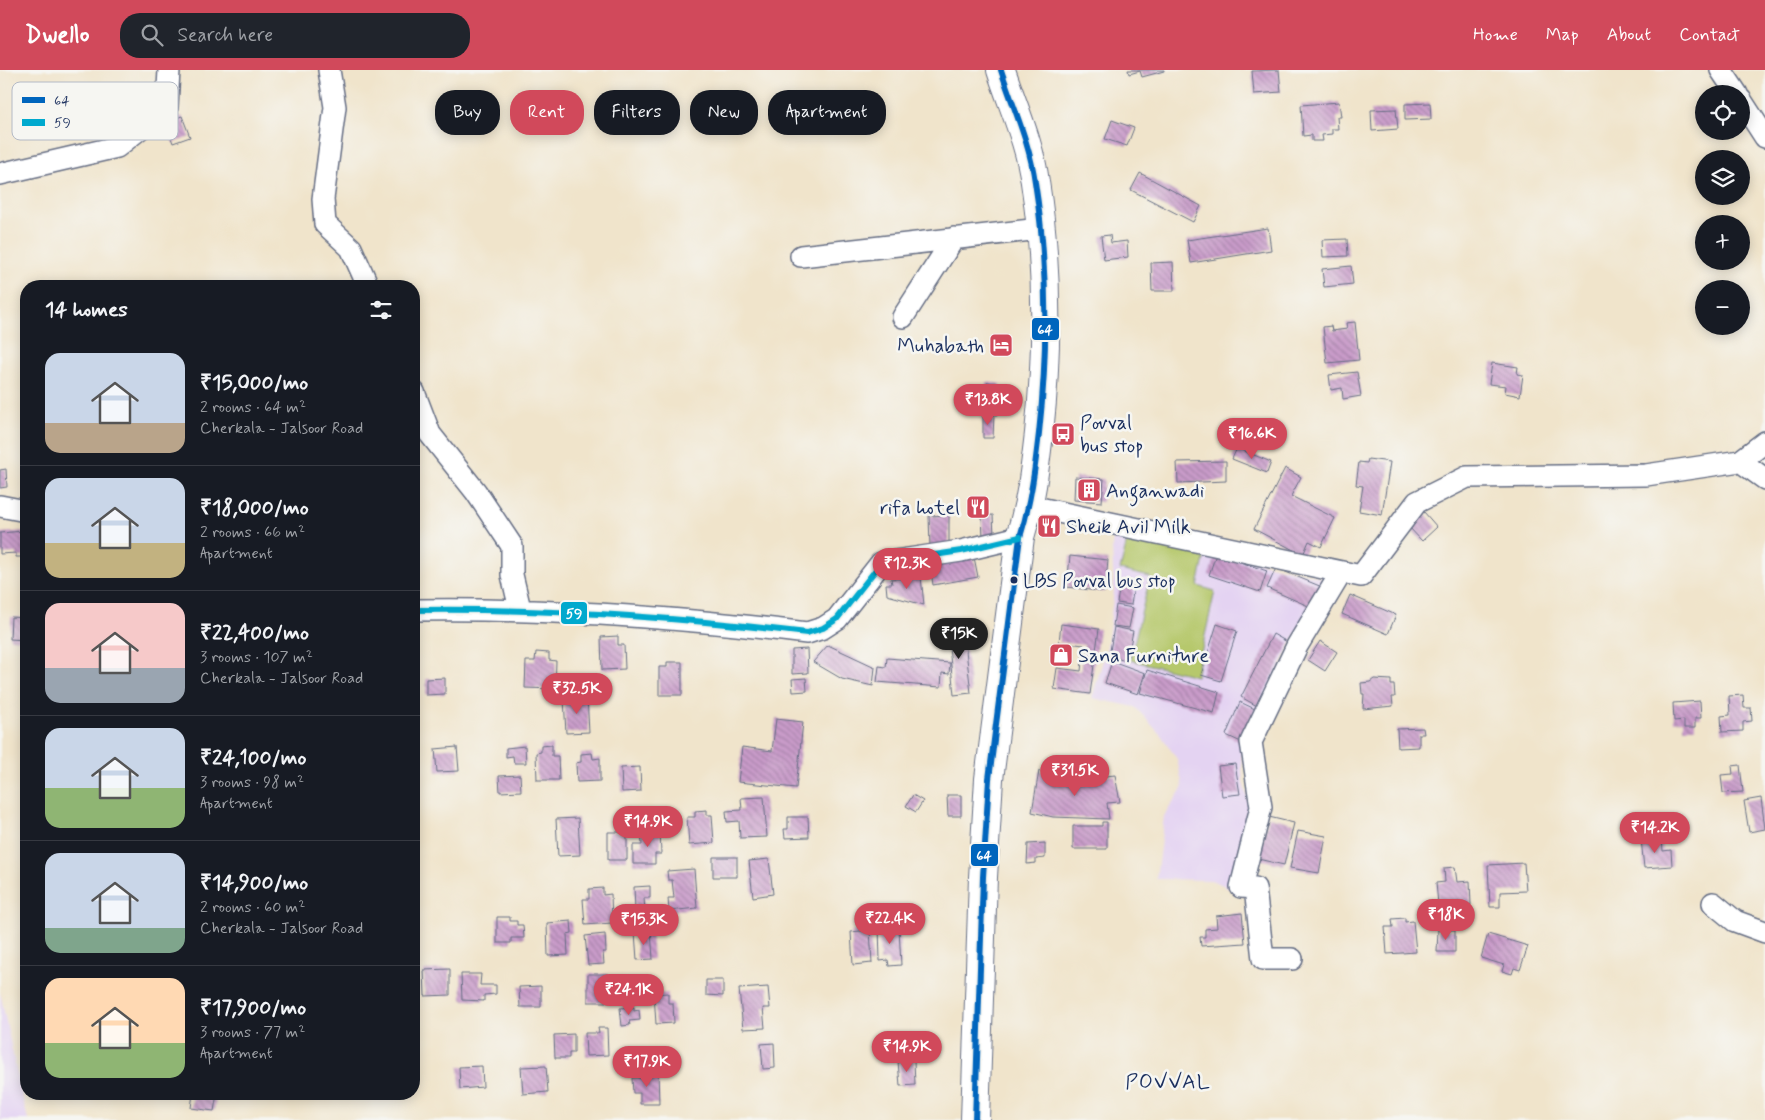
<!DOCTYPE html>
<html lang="en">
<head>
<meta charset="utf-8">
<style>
  :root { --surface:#171b24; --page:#20242c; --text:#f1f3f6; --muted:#9ea1a6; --line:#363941; --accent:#d1495b }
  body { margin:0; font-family:Mynerve,sans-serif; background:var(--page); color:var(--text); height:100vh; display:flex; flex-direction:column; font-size:19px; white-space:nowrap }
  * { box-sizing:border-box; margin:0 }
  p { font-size:16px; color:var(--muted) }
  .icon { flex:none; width:28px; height:28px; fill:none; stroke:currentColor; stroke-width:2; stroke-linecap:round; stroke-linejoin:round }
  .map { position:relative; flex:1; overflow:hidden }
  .sheet { position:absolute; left:20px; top:210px; width:400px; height:820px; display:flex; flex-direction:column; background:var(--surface); border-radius:20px; box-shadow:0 2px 12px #0003 }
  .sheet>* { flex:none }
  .guide { position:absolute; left:435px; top:20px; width:475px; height:45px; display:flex; gap:10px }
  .tools { position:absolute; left:1695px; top:15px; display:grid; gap:10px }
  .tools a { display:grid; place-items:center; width:55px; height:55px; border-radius:50%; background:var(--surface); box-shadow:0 2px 12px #0003; font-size:25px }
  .price { position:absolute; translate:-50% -42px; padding:0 11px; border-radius:18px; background:var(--accent); color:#fff; font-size:16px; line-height:32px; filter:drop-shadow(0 1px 2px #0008) }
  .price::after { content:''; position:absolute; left:50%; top:30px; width:15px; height:11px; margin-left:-8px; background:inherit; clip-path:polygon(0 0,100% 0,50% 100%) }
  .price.current { background:#222; color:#fff }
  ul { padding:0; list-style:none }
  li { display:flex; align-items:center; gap:15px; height:125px; padding:0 25px }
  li+li { border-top:1px solid var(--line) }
  li span { display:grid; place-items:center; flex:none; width:140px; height:100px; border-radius:15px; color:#555 }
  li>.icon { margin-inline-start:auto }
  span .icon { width:60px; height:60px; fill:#fffc; stroke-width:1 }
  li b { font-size:21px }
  h2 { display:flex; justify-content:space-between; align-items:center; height:60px; padding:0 25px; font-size:21px }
  .tag { padding:0 18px; border-radius:20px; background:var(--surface); box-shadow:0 2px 12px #0003; font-size:18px; line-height:45px }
  .tag.current { background:var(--accent); color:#fff }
  header { display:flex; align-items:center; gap:30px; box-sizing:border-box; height:70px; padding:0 25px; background:var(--accent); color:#fff }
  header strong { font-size:24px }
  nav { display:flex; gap:28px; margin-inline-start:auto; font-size:18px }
  .search { width:350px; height:45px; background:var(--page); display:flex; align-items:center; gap:12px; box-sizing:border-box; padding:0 18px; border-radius:20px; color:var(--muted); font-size:19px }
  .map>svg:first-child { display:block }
</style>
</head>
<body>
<header>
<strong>Dwello</strong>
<div class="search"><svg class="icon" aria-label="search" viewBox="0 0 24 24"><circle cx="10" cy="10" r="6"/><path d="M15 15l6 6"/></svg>Search here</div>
<nav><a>Home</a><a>Map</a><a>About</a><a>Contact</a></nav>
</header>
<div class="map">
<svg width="1765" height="1050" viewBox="0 0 1765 1050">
  <defs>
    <pattern id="building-back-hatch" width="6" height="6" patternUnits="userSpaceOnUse" patternTransform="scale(1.25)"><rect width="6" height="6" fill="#c99bc9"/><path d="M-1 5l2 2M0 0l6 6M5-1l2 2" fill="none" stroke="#a27fa6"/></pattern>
  </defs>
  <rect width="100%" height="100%" fill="#f6f6f2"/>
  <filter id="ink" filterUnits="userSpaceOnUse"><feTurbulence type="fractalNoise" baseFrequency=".02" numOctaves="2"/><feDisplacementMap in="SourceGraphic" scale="10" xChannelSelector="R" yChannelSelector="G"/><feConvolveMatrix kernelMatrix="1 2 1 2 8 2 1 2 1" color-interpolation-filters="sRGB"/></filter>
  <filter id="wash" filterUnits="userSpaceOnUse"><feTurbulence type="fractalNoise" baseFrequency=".0096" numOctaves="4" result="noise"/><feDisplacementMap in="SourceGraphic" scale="20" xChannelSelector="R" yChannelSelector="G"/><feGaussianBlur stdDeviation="1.12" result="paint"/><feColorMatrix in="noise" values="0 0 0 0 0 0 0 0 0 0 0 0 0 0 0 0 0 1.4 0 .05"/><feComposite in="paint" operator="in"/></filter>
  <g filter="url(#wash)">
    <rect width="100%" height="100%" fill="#f0e4cb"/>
    <path fill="#e4d3f2" d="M1115,456L1325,509L1292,571L1241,680L1243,713L1252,743L1235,820L1211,810L1156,809L1164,746L1183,717L1177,689L1161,665L1135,637L1092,628L1107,577L1114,521L1112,477Z
      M0,922L17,1004L28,1050H0Z"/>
    <path fill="#b6c86c" stroke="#687c65" d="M1128,467L1205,485L1198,516L1215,521L1196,606L1130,590L1150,507L1120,500Z"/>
    <g id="blocks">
      <path fill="url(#building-back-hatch)" d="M1128,0H1164V1L1142,7L1140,1L1129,4Z
        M1279,0L1281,22L1254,24L1252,1Z
        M1339,32L1341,47H1337L1338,59H1332V64L1322,65L1323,71H1312V65L1303,66L1301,35Z
        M1430,33L1431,49L1405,50V34Z
        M1396,39L1398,59L1372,61L1371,40Z
        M182,46L190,67L173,73L165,52Z
        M1112,50L1134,58L1127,76L1105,69Z
        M1140,103L1201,136L1193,152L1131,120Z
        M1268,158L1271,180L1191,193L1187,170Z
        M1110,165L1111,173L1127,171L1128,187L1104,190L1101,166Z
        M1347,169L1348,186L1323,187L1322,170Z
        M1173,192L1174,221H1152L1151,193Z
        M1351,196L1353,214L1324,217L1322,199Z
        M1355,252L1359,290L1327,293L1323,257L1331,256L1332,261L1347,259L1346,253Z
        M1492,293L1518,297L1517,304L1523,305L1520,326L1505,323L1506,316L1489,314Z
        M1357,302L1361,326L1343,329L1342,318L1331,320L1329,305Z
        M987,312L1001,314L997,345L983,342Z
        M983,344H994L993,368H983Z
        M1237,378L1271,392L1267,403L1232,389Z
        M1368,389L1390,392L1382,445L1359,441L1363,416L1356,415L1359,392L1367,393Z
        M1226,391V411L1178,413L1177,392Z
        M1285,398L1301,407L1291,426L1335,448L1321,477L1309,471L1303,485L1254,459Z
        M6,399L7,417L0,418V400Z
        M1075,407L1104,409L1102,432L1074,430Z
        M1424,442L1437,457L1422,471L1408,456Z
        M949,445V476L930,477L929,446Z
        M993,445L994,466L983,467L982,446Z
        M24,461L26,487H16V483L0,484V463Z
        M1216,484L1267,501L1260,522L1209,505Z
        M1070,486L1108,490L1105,522L1067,517Z
        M974,487L978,507L933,515L930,494Z
        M1276,498L1322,517L1313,538L1267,518Z
        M921,507L924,535L887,525L886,514H892L891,509Z
        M1120,514L1134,516L1131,535L1117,533Z
        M1350,525L1396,545L1388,564L1342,544Z
        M1116,535L1133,538L1129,558L1113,556Z
        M11,547L26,548V570L10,569Z
        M1061,554L1099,559L1090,624L1054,619L1057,598L1081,601L1084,575L1059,572Z
        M1217,554L1237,561L1221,611L1201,605Z
        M963,555L971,623L954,625L947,557Z
        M1114,557L1133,561L1127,591L1109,587Z
        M1273,564L1289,573L1257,636L1241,627Z
        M618,566V575H624L625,599L602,600L601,567Z
        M1320,571L1337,582L1325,601L1308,590Z
        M828,575L875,597L873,616L842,609L813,592Z
        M807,579L808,603L792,604V580Z
        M536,582L549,583V590L556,591L555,619L525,618L526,591H535Z
        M887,588L950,593L949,604L942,603L941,617L877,612L879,596L886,597Z
        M1112,591L1145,603L1138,624L1105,613Z
        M667,592H682V625H659V597H667Z
        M1147,600L1219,622L1214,643L1140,623Z
        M445,608V624L426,625V609Z
        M806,608L807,621L793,622L792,609Z
        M1374,609L1391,610V615H1394L1395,627H1392L1393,636L1363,639L1364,624H1362L1361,613L1370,612Z
        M1743,625L1744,638H1751L1752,651L1743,652V661L1722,662L1721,646L1730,645L1729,626Z
        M587,627L589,662L566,663L564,629Z
        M1700,631L1701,648H1695V658H1684V650L1674,651L1673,633Z
        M1240,632L1255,639L1241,672L1226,665Z
        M776,649L803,652L796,718L738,712L742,677L772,681Z
        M1423,658L1424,664H1419V677L1398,678L1397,659Z
        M552,675V686H558L559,710H537L536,683L541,682V676Z
        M525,676L526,693H514L513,686L506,687V678Z
        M457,677L459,701L437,702L435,679Z
        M592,683L593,689L600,688V711L577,712L576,693L581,692V684Z
        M1235,694L1240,724L1222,726L1218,696Z
        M1740,695L1743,722L1723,723L1721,705L1733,704L1732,696Z
        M640,697L641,721L622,722L621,698Z
        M1039,701L1058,707L1080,709L1115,705L1120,732L1107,733L1109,749L1053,747L1032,742Z
        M520,705L521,721L500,722L499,706Z
        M913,725L923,731L916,742L906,736Z
        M947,725H961V746H948Z
        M764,727L767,767L740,768L739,751L727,752L726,741L742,740L741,728Z
        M1761,728L1765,759L1749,762L1744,731Z
        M707,740V745H712L714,773L689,775L687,747H695V741Z
        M788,747H808L809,767L785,768L784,759H788Z
        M1269,747L1294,753L1284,795L1258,789Z
        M578,748L580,785L558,786L556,749Z
        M1102,752H1107V779H1073V756H1102Z
        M641,760H660L661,784H655V794H633V775H642Z
        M1298,761L1326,766L1319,803L1290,798Z
        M608,762H627V790H608Z
        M1662,768L1663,781L1671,780L1672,796L1644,798L1641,769Z
        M1045,773V788L1036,789V793L1027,794L1028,774Z
        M713,787H737V807H713Z
        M769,789L773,824L753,827L749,791Z
        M1524,793L1526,821L1500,822V837H1490L1488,795Z
        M1455,797L1457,812L1470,811L1471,835L1459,836V832L1438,834L1436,813L1445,812L1444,798Z
        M694,799L697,838L669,841L668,828H674L672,810H668L667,801Z
        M650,816V828H644L645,840H635L634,817Z
        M603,818V825L611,824L612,853L585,855L583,829H589V819Z
        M1242,843L1245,873L1201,876L1200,867H1205V859L1217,858L1216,846Z
        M497,847H510V851H517V855H523L524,868H511V873H497Z
        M1405,848V852L1413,851L1416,882L1387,884L1385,857H1393L1392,849Z
        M571,851L572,863L567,864L568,885L548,886L547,853Z
        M891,855V859H899L901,895L889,896L888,890L880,891L879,856Z
        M1438,859L1455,860V882H1437Z
        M870,860L872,893L853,895L851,862Z
        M651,861L653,889L637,890L635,862Z
        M605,864L606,882H603L604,894L588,895L585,866Z
        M1488,864L1528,876L1520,900L1514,898L1512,904L1502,901L1504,895L1481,888Z
        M450,899V925L425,926L424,900Z
        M461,904H481L480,915H496V924L484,925V931L462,930Z
        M588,904H608L609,932H588Z
        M706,910H723V926L706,925Z
        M541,916V937H520L519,917Z
        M768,917L770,938H763L765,958L743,959L739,919Z
        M668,923V933H673L674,953L656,954L654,924Z
        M634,937V941L639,940L640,950L629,951L630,955L622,956L620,938Z
        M598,958H607L608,985L586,986L585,963H599Z
        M574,964V983H569V988H555L554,965Z
        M774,973L775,998L763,999L761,974Z
        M914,990L915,1015L900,1016L898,991Z
        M482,996L483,1017L460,1019L459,997Z
        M546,996L548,1022L523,1024L521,997Z
        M658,1002L659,1034H640V1023H633L632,1008H641V1003Z
        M193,1024H217L214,1041L191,1038Z"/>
    </g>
  </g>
  <g filter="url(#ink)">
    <use href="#blocks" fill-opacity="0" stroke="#666e84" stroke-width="1"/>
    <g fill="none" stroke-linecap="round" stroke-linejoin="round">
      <g stroke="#666e84" stroke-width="24">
        <path id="minor" d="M329,0L335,37L323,129L325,154L351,178L368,216
          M1721,0L1737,24
          M1741,30L1765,67
          M0,104L117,77L167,37L169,0
          M801,186L1040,159
          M903,247L954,168
          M414,322L430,364L476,422L512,476V505L520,539
          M1740,391L1765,409
          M0,436L26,441
          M1030,436L1361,506L1417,432L1467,407L1646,405L1740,391L1765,372
          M414,540C546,538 676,547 807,563L823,558L837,549L881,493L961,481L1020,467
          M1713,833L1735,851L1765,862
          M1292,889H1263L1255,818L1241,817L1261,737L1251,672L1297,576L1341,503"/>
      </g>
      <g stroke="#666e84" stroke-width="30">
        <path id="major" d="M975,1050L983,807L989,709L1020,467C1031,432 1035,398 1039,363C1048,280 1048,195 1035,112C1030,74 1013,37 1001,0"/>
      </g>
      <use href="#minor" stroke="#fff" stroke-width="21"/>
      <use href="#major" stroke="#fff" stroke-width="28"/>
      <g stroke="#f6f6f2" stroke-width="10">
        <path id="bus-1" d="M975,1050L983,807L989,709L1020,467C1031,432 1035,398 1039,363C1048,280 1048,195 1035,112C1030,74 1013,37 1001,0"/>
      </g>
      <g stroke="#f6f6f2" stroke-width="10">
        <path id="bus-2" d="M414,540C546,538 676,547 807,563L823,558L837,549L881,493L961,481L1020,467"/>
      </g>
      <use href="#bus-1" stroke="#0065bd" stroke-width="6"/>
      <use href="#bus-2" stroke="#00a9ce" stroke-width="6"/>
    </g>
  </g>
  <defs>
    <g id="hotel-square" transform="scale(1.25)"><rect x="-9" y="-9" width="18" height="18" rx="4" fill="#d1495b" stroke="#f6f6f2"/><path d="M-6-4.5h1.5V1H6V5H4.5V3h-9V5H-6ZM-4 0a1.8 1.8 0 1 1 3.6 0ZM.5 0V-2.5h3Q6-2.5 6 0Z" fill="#fff"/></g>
    <g id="bus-square" transform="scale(1.25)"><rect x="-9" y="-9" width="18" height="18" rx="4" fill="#d1495b" stroke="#f6f6f2"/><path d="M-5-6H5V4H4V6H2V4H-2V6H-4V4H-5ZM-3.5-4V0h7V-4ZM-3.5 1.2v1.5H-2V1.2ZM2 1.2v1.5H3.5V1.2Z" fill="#fff"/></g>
    <g id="building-square" transform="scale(1.25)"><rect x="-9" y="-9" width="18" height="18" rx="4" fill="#d1495b" stroke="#f6f6f2"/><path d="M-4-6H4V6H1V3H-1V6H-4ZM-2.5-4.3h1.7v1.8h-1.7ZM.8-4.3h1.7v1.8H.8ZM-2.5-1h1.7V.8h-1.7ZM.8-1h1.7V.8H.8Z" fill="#fff"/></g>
    <g id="restaurant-square" transform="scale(1.25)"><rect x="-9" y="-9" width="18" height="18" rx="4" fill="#d1495b" stroke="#f6f6f2"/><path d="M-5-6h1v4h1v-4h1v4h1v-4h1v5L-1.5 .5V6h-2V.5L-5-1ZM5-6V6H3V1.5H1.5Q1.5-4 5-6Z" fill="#fff"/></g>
    <g id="shop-square" transform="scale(1.25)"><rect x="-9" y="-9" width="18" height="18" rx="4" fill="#d1495b" stroke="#f6f6f2"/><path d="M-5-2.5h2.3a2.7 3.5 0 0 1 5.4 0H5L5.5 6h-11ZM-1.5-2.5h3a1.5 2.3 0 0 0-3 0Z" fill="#fff"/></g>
  </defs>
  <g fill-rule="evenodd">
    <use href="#hotel-square" x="1001" y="275"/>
    <use href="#bus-square" x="1063" y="364"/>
    <use href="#building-square" x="1089" y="420"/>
    <use href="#restaurant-square" x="978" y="437"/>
    <use href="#restaurant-square" x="1049" y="456"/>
    <use href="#shop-square" x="1061" y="585"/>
  </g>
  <circle fill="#1b2f5e" stroke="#f6f6f2" stroke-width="2" cx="1014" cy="510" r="4.5"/>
  <g text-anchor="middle" stroke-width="5" stroke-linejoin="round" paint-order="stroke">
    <g font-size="19" fill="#1b2f5e" stroke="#f6f6f2" text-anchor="start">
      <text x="1023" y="517">LBS Povval bus stop</text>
    </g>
    <g font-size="20" fill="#1b2f5e" stroke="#f6f6f2" text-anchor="start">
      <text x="984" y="282" text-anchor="end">Muhabath</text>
      <text x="1080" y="359">Povval<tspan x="1080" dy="23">bus stop</tspan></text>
      <text x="1106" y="427">Anganwadi</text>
      <text x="960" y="444" text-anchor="end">rifa hotel</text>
      <text x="1066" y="463">Sheik Avil Milk</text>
      <text x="1078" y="592">Sana Furniture</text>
    </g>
    <g font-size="21" letter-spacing="1" fill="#1b2f5e" stroke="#f6f6f2">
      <text x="1168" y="1018">POVVAL</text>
    </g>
  </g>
  <rect x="12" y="12" width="166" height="58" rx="8" fill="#f6f6f2" stroke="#b4bac6" stroke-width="1"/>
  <rect x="22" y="27" width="23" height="6" fill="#0065bd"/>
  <rect x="22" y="49" width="23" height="7" fill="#00a9ce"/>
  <g font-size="14" fill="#1b2f5e">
    <text x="54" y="35">64</text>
    <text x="54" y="57">59</text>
  </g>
  <g stroke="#f6f6f2" stroke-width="2">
    <rect x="1031" y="247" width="29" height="24" rx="5" fill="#0065bd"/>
    <rect x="560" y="531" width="28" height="24" rx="5" fill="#00a9ce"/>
    <rect x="970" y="773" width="29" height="24" rx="5" fill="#0065bd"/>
  </g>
  <g font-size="14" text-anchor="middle" font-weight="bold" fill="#fff">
    <text x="1045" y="264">64</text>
    <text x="574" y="548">59</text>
    <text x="984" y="790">64</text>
  </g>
</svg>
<div class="tools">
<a><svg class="icon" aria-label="locate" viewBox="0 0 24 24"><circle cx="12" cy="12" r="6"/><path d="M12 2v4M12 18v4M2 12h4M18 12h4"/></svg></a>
<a><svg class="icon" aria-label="layers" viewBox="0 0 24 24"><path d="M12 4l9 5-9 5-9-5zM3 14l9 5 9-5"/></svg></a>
<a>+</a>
<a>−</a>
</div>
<b class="price" style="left:988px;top:356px">₹13.8K</b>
<b class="price" style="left:1252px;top:390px">₹16.6K</b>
<b class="price" style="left:907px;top:520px">₹12.3K</b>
<b class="price current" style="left:959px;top:590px">₹15K</b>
<b class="price" style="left:577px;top:645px">₹32.5K</b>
<b class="price" style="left:1075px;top:727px">₹31.5K</b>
<b class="price" style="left:648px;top:778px">₹14.9K</b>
<b class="price" style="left:1655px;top:784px">₹14.2K</b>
<b class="price" style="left:1446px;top:871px">₹18K</b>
<b class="price" style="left:890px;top:875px">₹22.4K</b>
<b class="price" style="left:644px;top:876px">₹15.3K</b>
<b class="price" style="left:629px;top:946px">₹24.1K</b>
<b class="price" style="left:907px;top:1003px">₹14.9K</b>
<b class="price" style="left:647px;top:1018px">₹17.9K</b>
<div class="guide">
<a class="tag">Buy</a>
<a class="tag current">Rent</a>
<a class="tag">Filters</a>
<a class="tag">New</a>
<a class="tag">Apartment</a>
</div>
<section class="sheet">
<h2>14 homes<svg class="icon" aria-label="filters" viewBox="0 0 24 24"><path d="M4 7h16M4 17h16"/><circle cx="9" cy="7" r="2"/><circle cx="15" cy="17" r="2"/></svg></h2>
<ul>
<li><span style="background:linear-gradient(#c9d6e8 70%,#b9a48a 0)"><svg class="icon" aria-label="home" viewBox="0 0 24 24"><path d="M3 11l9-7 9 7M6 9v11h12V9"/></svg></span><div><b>₹15,000/mo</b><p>2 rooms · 64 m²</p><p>Cherkala - Jalsoor Road</p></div></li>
<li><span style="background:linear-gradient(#c9d6e8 65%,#c2b280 0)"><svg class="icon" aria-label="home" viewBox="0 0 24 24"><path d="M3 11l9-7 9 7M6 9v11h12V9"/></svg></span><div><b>₹18,000/mo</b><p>2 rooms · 66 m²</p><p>Apartment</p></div></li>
<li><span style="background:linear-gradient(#f6c9c9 65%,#9aa5b1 0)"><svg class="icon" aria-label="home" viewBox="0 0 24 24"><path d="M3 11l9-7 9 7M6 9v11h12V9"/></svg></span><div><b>₹22,400/mo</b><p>3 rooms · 107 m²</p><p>Cherkala - Jalsoor Road</p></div></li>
<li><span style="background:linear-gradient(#c9d6e8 60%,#8fb573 0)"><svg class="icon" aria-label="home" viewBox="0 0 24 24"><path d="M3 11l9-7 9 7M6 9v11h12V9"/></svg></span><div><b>₹24,100/mo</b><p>3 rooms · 98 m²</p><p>Apartment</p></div></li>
<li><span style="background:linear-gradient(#c9d6e8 75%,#7fa58c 0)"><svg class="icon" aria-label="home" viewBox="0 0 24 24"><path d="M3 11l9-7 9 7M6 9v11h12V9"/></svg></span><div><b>₹14,900/mo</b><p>2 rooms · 60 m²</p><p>Cherkala - Jalsoor Road</p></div></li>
<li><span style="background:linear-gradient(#ffd9b3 65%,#8fb573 0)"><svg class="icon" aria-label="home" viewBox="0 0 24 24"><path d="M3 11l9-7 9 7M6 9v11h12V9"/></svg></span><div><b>₹17,900/mo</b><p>3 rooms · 77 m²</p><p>Apartment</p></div></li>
</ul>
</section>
</div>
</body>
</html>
